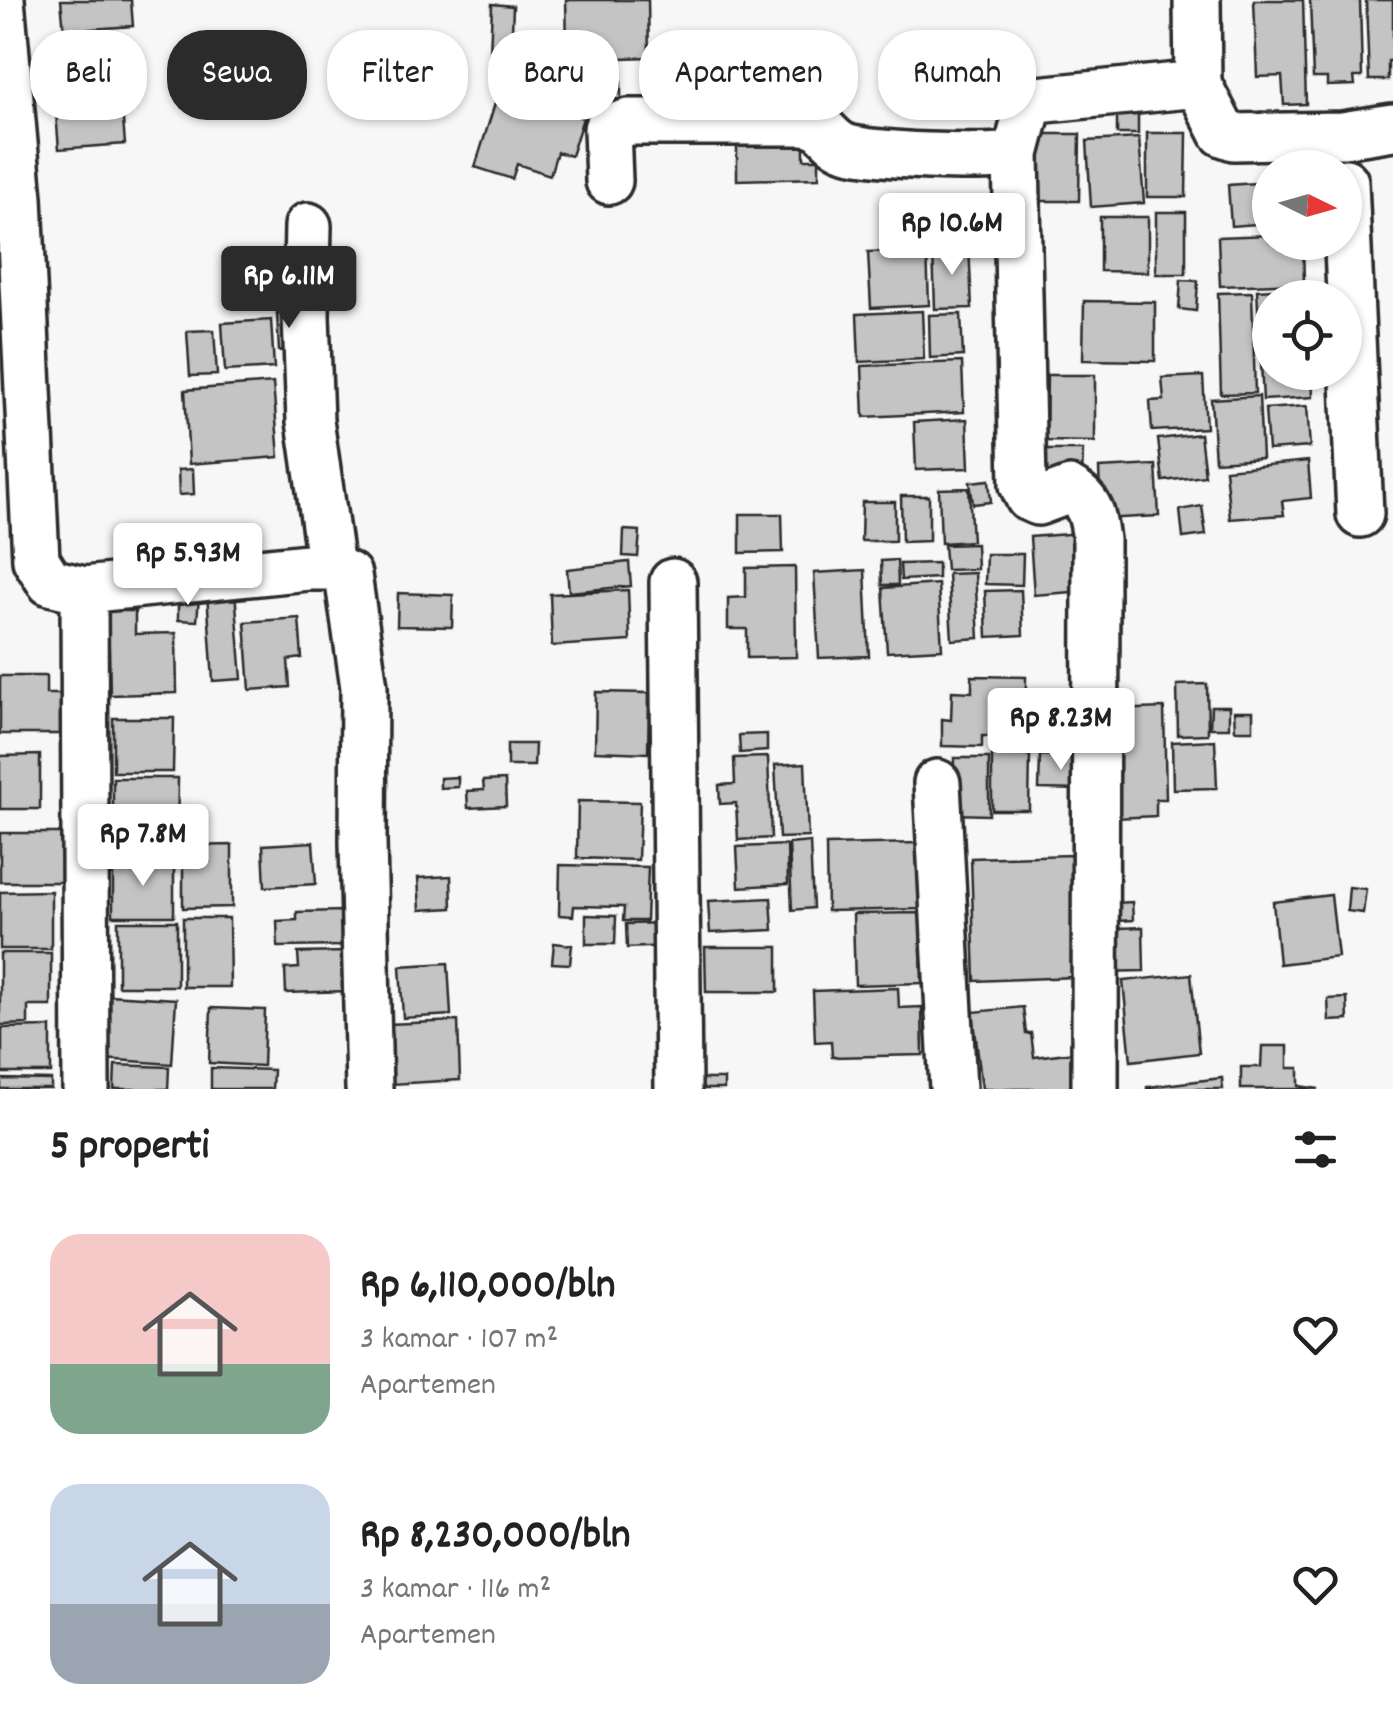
<!DOCTYPE html>
<html lang="id">
<head>
<meta charset="utf-8">
<style>
  :root { --surface:#fff; --page:#f6f6f6; --text:#222; --muted:#767676; --accent:#2b2b2b }
  body { margin:0; font-family:Dekko,sans-serif; background:var(--page); color:var(--text); height:100vh; display:flex; flex-direction:column; font-size:38px; white-space:nowrap }
  * { box-sizing:border-box; margin:0 }
  p { font-size:32px; color:var(--muted) }
  .icon { flex:none; width:55px; height:55px; fill:none; stroke:currentColor; stroke-width:2; stroke-linecap:round; stroke-linejoin:round }
  .map { position:relative; height:1089px; overflow:hidden }
  .details { display:flex; flex-direction:column; background:var(--surface); flex:1 }
  .details>* { flex:none }
  .hud { position:absolute; left:30px; top:30px; width:1335px; height:90px; display:flex; gap:20px }
  .needle { width:65px; rotate:95deg }
  .controls { position:absolute; left:1252px; top:150px; display:grid; gap:20px }
  .controls a { display:grid; place-items:center; width:110px; height:110px; border-radius:50%; background:var(--surface); box-shadow:0 2px 8px #0004; font-size:50px }
  .price { position:absolute; translate:-50% -85px; padding:0 22px; border-radius:10px; background:#fff; color:#222; font-size:32px; line-height:65px; filter:drop-shadow(0 2px 5px #0008) }
  .price::after { content:''; position:absolute; left:50%; top:60px; width:30px; height:22px; margin-left:-15px; background:inherit; clip-path:polygon(0 0,100% 0,50% 100%) }
  .price.on { background:var(--accent); color:#fff }
  ul { padding:0; list-style:none }
  li { display:flex; align-items:center; gap:30px; height:250px; padding:0 50px }
  li span { display:grid; place-items:center; flex:none; width:280px; height:200px; border-radius:30px; color:#555 }
  li>.icon { margin-inline-start:auto }
  span .icon { width:120px; height:120px; fill:#fffc; stroke-width:1 }
  li b { font-size:42px }
  h2 { display:flex; justify-content:space-between; align-items:center; height:120px; padding:0 50px; font-size:42px }
  .pill { padding:0 35px; border-radius:40px; background:var(--surface); box-shadow:0 2px 8px #0004; font-size:35px; line-height:90px }
  .pill.on { background:var(--accent); color:#fff }
  .map>svg:first-child { display:block }
</style>
</head>
<body>
<div class="map">
<svg width="1393" height="1089" viewBox="0 0 1393 1089">
  <rect width="100%" height="100%" fill="#f7f7f7"/>
  <filter id="ink" filterUnits="userSpaceOnUse"><feTurbulence type="fractalNoise" baseFrequency=".01" numOctaves="2"/><feDisplacementMap in="SourceGraphic" scale="20" xChannelSelector="R" yChannelSelector="G"/><feConvolveMatrix kernelMatrix="1 2 1 2 8 2 1 2 1" color-interpolation-filters="sRGB"/></filter>
  <g filter="url(#ink)">
    <path fill="#c4c4c4" stroke="#2b2b2b" stroke-width="2.5" d="M61,0H131L133,26L64,31Z
      M566,0H648L649,57L621,58V99L583,100V59H575V44H567Z
      M1254,0H1303L1306,104L1284,105L1282,76L1257,77Z
      M1310,0H1360L1362,77H1354L1355,85L1327,86V78H1313Z
      M1366,0H1393V61H1388V80H1369Z
      M492,4L513,6L511,56H490Z
      M508,62L536,71L539,63L557,69L552,87L575,94L569,113L583,118L571,156L557,152L550,175L517,164L512,179L475,167Z
      M122,108L125,144L59,149L56,113Z
      M1117,115H1138V134H1117Z
      M1147,133H1187L1186,197H1147Z
      M1035,134H1080L1079,201H1035Z
      M804,138V159H819V178L737,180V140Z
      M1139,138L1144,203L1091,207L1087,141Z
      M1270,182V223L1231,226L1228,185Z
      M965,201L966,241L928,243L926,203Z
      M1156,212H1186V274H1156Z
      M1100,217H1148V272L1100,271Z
      M1270,235V242H1303L1304,283L1220,286L1218,237Z
      M969,246L972,308L935,309L933,248Z
      M927,250L929,305L871,308L868,252Z
      M1181,280L1198,281L1196,311L1179,309Z
      M1290,288L1291,298H1270V372H1312L1313,397L1263,400L1257,290Z
      M1252,292L1255,393L1221,394L1218,293Z
      M1084,301L1155,302V361L1083,360Z
      M922,311L924,359L859,362L857,314Z
      M300,312L302,349L279,351L277,313Z
      M961,314L963,356L930,358L929,315Z
      M271,320L274,368L225,371L222,323Z
      M214,330L217,375L190,376L187,331Z
      M962,362L964,412L864,417L862,366Z
      M1047,375H1095V442L1046,441Z
      M1203,376L1206,428L1152,431L1150,401L1164,400L1162,378Z
      M273,383L279,457L189,464L185,390Z
      M1259,396L1262,458L1215,461L1211,399Z
      M1307,406L1310,447L1268,450L1265,409Z
      M967,419L969,468L916,470L914,422Z
      M1200,434L1205,476L1163,481L1158,439Z
      M1044,450H1083L1082,480L1044,481Z
      M1308,461L1311,498L1282,501L1284,515L1230,519L1225,469Z
      M1156,465L1159,516L1101,519L1099,468Z
      M193,469L194,494L179,495L178,470Z
      M989,480L991,502L973,504L970,482Z
      M969,488L972,541L941,543L939,489Z
      M901,496H929V541L902,542Z
      M862,502H895V541H861Z
      M1202,506L1206,535L1183,538L1180,510Z
      M740,514H782L783,552L740,553Z
      M624,530L640,531L638,557L623,556Z
      M1080,533L1085,591L1034,595L1030,537Z
      M976,544L977,569L946,570L944,545Z
      M986,554H1023L1022,585L985,584Z
      M897,560L898,585H882L881,561Z
      M629,562L631,586L569,592L567,569Z
      M938,563V578L901,580L900,564Z
      M795,567L796,657L747,658V629H728V598L746,597V568Z
      M865,570L869,656L819,658L814,573Z
      M975,573L979,638L952,640L948,574Z
      M938,584L942,649L887,652L883,588Z
      M628,590L630,641L552,646L550,594Z
      M1021,590L1023,635L987,637L985,591Z
      M235,591L242,679L213,681L207,593Z
      M398,593L453,595L452,627L397,626Z
      M178,596L199,597L197,621L178,620Z
      M108,611H135V634L176,633L177,693L110,695Z
      M299,618L302,658L288,660L290,687L250,690L245,622Z
      M0,676H46V694H64L63,734H0Z
      M972,676L1026,677L1025,737L982,736V747L942,746V719L951,720L952,691L972,692Z
      M1207,684L1208,734L1178,735L1177,685Z
      M596,692L649,693L648,753L595,751Z
      M1211,706H1229V728H1210Z
      M1164,708L1166,799H1156V816L1115,818L1111,710Z
      M1234,711H1253V730H1235Z
      M113,718H174L173,772H113Z
      M767,734V751L740,753L739,735Z
      M1215,740L1217,788L1173,789L1172,742Z
      M507,744H535L534,766H507Z
      M40,755V809H0V756Z
      M992,755H1030L1029,810H992Z
      M1040,755L1083,756L1082,790L1039,789Z
      M768,757L771,838L738,840L736,803L720,804L719,785L735,784L734,758Z
      M954,758H989V815L953,814Z
      M805,763L808,837L779,838L775,765Z
      M458,777V787L440,788V778Z
      M113,778H178L177,856H113Z
      M505,780L506,806L468,808L467,791L484,790L483,781Z
      M578,801L640,802L638,860L577,858Z
      M0,833H68L69,882H0Z
      M313,842L316,884L265,887L263,845Z
      M810,842L813,908L792,910L789,844Z
      M920,843L921,909L827,911L826,845Z
      M232,845V907L183,908V846Z
      M787,845L788,884L739,887L737,847Z
      M1071,855L1075,977L975,981L971,858Z
      M113,862H174V916H113Z
      M560,865L648,867L646,921H623L624,907L574,906L573,916L559,915Z
      M451,876L452,908L420,910L418,878Z
      M1349,887L1366,889L1363,913L1347,911Z
      M51,891V949H0V892Z
      M1331,895L1338,957L1279,964L1273,902Z
      M771,898L773,930L710,933L708,901Z
      M1132,902L1133,920L1101,922L1099,904Z
      M344,911L345,946L278,947L277,921L297,920V912Z
      M920,913L922,983L855,985L853,914Z
      M586,915L616,916L615,944H586Z
      M183,918H229L230,987H183Z
      M118,921H177V986H118Z
      M667,923V946L627,948L626,924Z
      M1143,927L1144,971L1097,972L1095,929Z
      M554,943L572,945L570,964L552,963Z
      M705,947H778V992H706Z
      M347,952L348,991L286,993L285,969L299,968L298,953Z
      M0,953H51V1006H28V1024L0,1025Z
      M448,963L451,1015L403,1018L400,966Z
      M1191,974L1199,1053L1131,1061L1123,981Z
      M898,988L899,1008L922,1007L923,1055L832,1057L831,1041L815,1042L813,991Z
      M108,995L176,999L172,1064L103,1059Z
      M1347,998L1348,1020L1329,1021L1328,999Z
      M1023,1007L1026,1034L1031,1033L1034,1057L1083,1051L1088,1089H982L973,1012Z
      M211,1008L265,1010L263,1066L209,1063Z
      M458,1021L460,1080L391,1084L388,1024Z
      M51,1027V1073H2V1028Z
      M1262,1046H1288V1068H1299V1086L1319,1089H1241V1067H1261Z
      M115,1065L169,1067L168,1089H114Z
      M211,1068L273,1070L272,1089H211Z
      M1222,1078L1223,1089H1147V1087Z
      M1,1079L51,1080V1089H1Z
      M694,1079H724V1089H694Z"/>
    <g fill="none" stroke-linecap="round" stroke-linejoin="round">
      <g stroke="#2b2b2b" stroke-width="52">
        <path id="street" d="M1,0L19,198L36,560L50,582L84,590L308,567H331L348,575L364,687L363,842L369,1089
          M1198,84L1223,133L1234,137L1343,135L1393,127
          M609,181L607,129L629,122H804C827,125 826,138 843,146C864,156 992,160 1016,154
          M1345,182L1360,514
          M308,226L306,316L310,421L331,567
          M673,582L678,1089
          M84,590L86,1089
          M937,783L953,1089
          M1095,1089L1096,540C1093,517 1091,502 1070,490L1038,502L1029,498L1023,485L1016,154L1028,108L1037,100L1198,84L1197,0"/>
      </g>
      <use href="#street" stroke="#fff" stroke-width="45"/>
    </g>
  </g>
</svg>
<div class="controls">
<a><svg class="needle" viewBox="-14 -14 28 28"><path d="M0-13l5 13h-10z" fill="#e53935"/><path d="M0 13l5-13h-10z" fill="#767676"/></svg></a>
<a><svg class="icon" aria-label="locate" viewBox="0 0 24 24"><circle cx="12" cy="12" r="6"/><path d="M12 2v4M12 18v4M2 12h4M18 12h4"/></svg></a>
</div>
<b class="price" style="left:952px;top:278px">Rp 10.6M</b>
<b class="price on" style="left:289px;top:331px">Rp 6.11M</b>
<b class="price" style="left:188px;top:608px">Rp 5.93M</b>
<b class="price" style="left:1061px;top:773px">Rp 8.23M</b>
<b class="price" style="left:143px;top:889px">Rp 7.8M</b>
<div class="hud">
<a class="pill">Beli</a>
<a class="pill on">Sewa</a>
<a class="pill">Filter</a>
<a class="pill">Baru</a>
<a class="pill">Apartemen</a>
<a class="pill">Rumah</a>
</div>
</div>
<section class="details">
<h2>5 properti<svg class="icon" aria-label="filters" viewBox="0 0 24 24"><path d="M4 7h16M4 17h16"/><circle cx="9" cy="7" r="2"/><circle cx="15" cy="17" r="2"/></svg></h2>
<ul>
<li><span style="background:linear-gradient(#f6c9c9 65%,#7fa58c 0)"><svg class="icon" aria-label="home" viewBox="0 0 24 24"><path d="M3 11l9-7 9 7M6 9v11h12V9"/></svg></span><div><b>Rp 6,110,000/bln</b><p>3 kamar · 107 m²</p><p>Apartemen</p></div><svg class="icon" aria-label="heart" viewBox="0 0 24 24"><path d="M12 20l-8-8c-3-5 5-10 8-4 3-6 11-1 8 4z"/></svg></li>
<li><span style="background:linear-gradient(#c9d6e8 60%,#9aa5b1 0)"><svg class="icon" aria-label="home" viewBox="0 0 24 24"><path d="M3 11l9-7 9 7M6 9v11h12V9"/></svg></span><div><b>Rp 8,230,000/bln</b><p>3 kamar · 116 m²</p><p>Apartemen</p></div><svg class="icon" aria-label="heart" viewBox="0 0 24 24"><path d="M12 20l-8-8c-3-5 5-10 8-4 3-6 11-1 8 4z"/></svg></li>
</ul>
</section>
</body>
</html>
